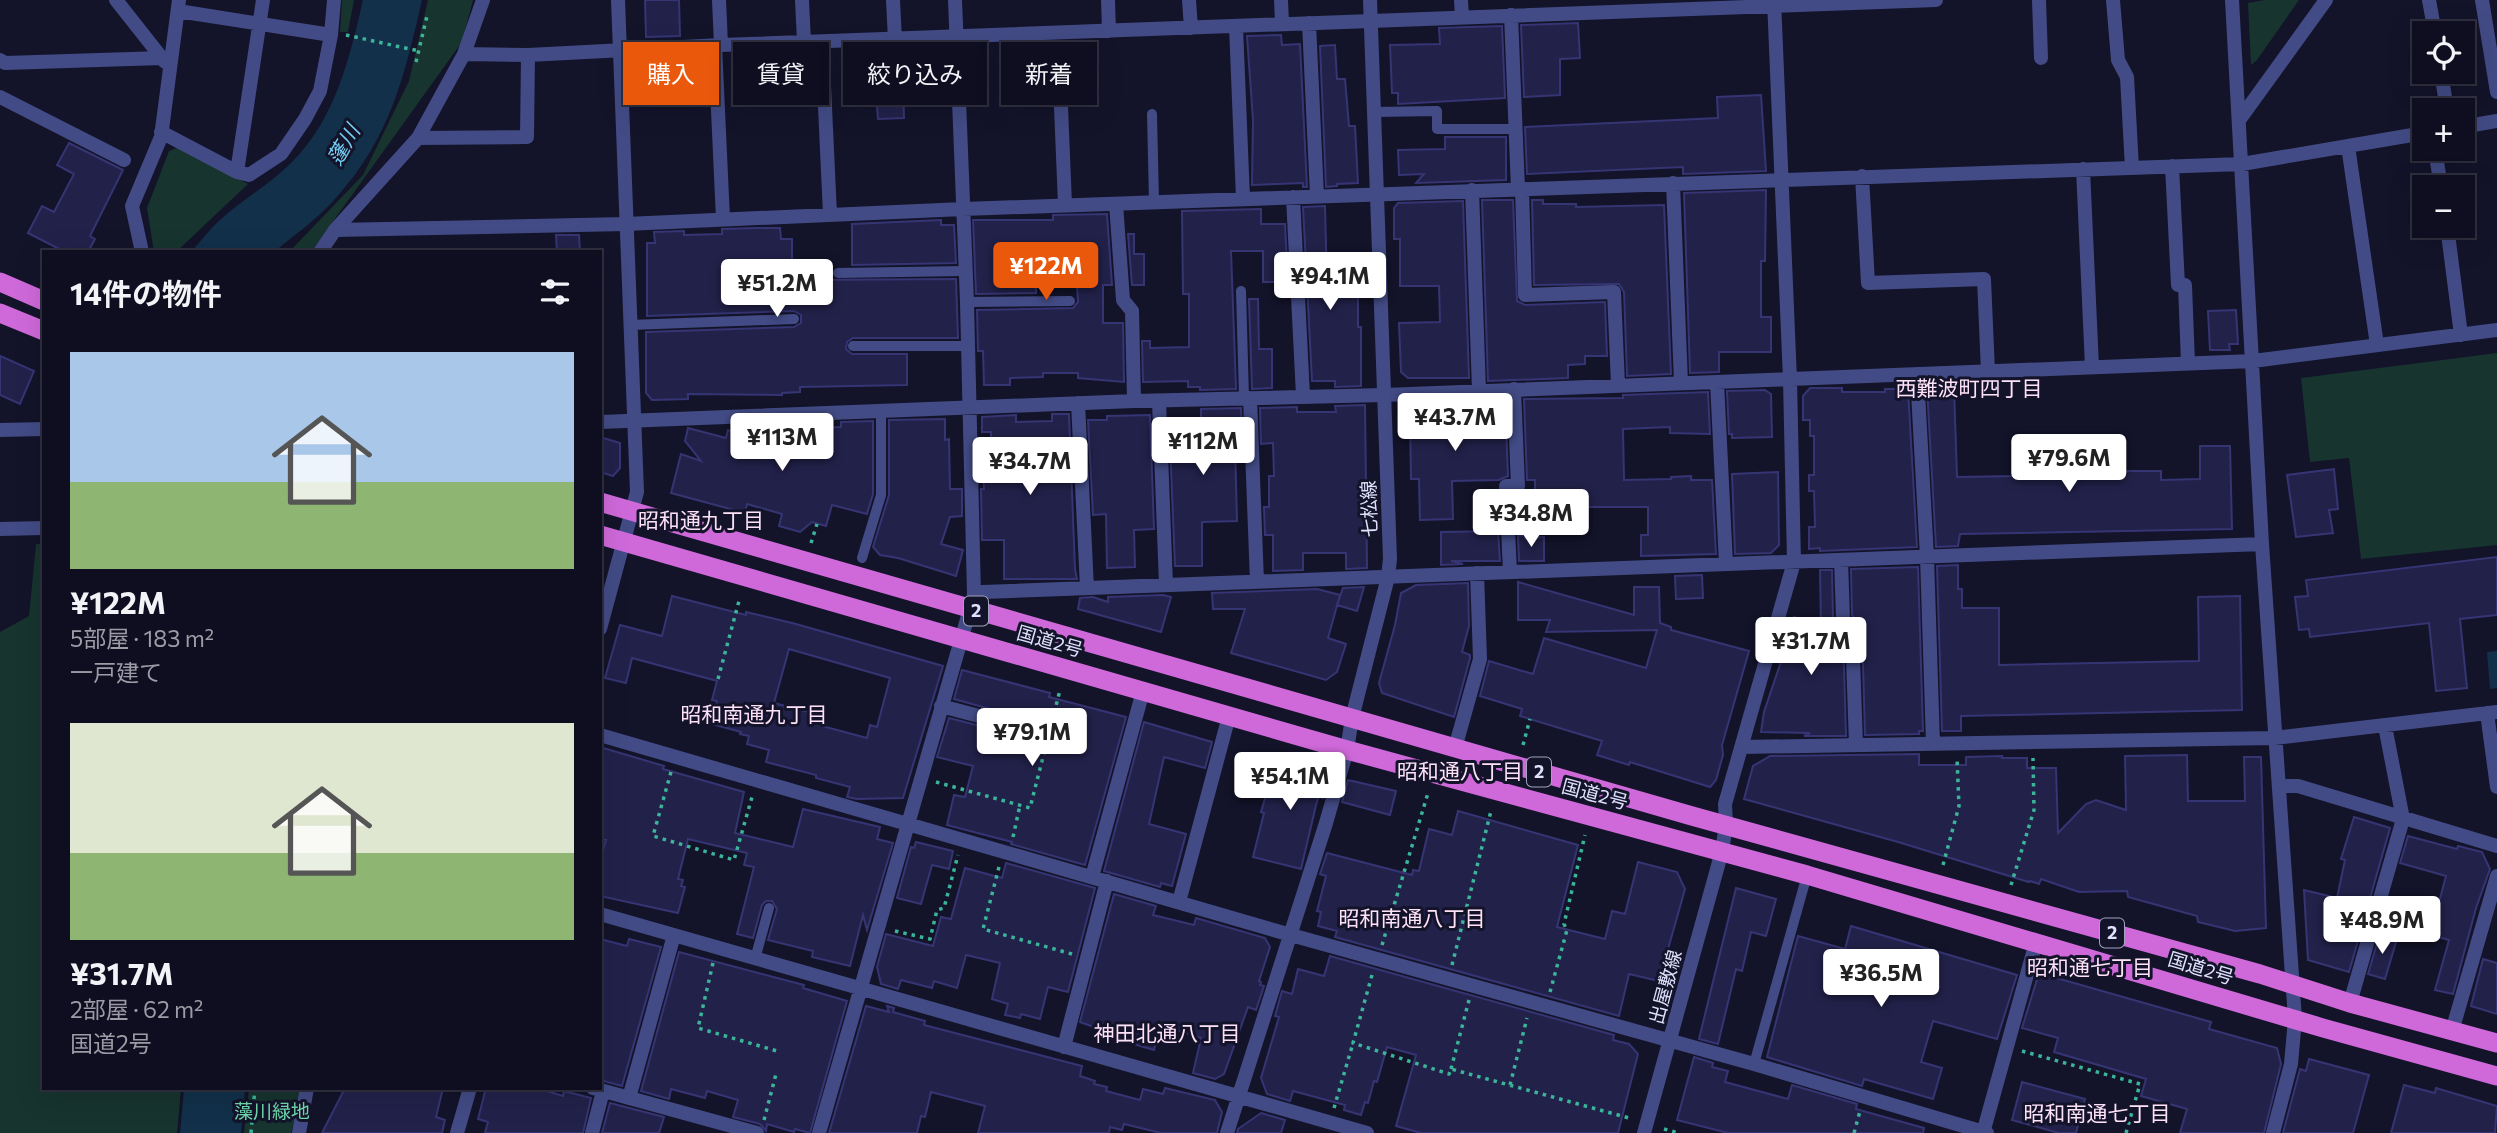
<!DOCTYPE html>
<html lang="ja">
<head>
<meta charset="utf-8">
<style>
  :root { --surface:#0e0e20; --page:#171729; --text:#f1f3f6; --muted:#9b9ca5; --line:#2e2e3e; --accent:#ea580c }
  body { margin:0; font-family:Commissioner,"Noto Sans JP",sans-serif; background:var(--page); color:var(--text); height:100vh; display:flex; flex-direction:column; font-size:26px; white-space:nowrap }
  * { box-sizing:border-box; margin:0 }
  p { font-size:23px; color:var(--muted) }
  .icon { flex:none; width:38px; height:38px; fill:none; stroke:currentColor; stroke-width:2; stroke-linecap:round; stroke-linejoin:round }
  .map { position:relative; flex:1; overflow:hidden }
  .side { position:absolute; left:42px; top:250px; width:560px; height:840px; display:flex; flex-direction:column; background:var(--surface); border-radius:0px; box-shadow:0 7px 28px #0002,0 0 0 2px var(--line) }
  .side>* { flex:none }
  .hud { position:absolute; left:623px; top:42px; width:665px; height:63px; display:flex; gap:14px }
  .buttons { position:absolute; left:2412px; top:21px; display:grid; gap:14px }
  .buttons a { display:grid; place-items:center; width:63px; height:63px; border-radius:0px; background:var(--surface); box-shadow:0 7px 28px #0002,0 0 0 2px var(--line); font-size:35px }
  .price { position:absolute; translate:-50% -60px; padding:0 16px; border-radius:7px; background:#fff; color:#222; font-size:23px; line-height:46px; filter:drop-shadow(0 2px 4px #0008) }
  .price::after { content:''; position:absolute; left:50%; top:42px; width:21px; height:16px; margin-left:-10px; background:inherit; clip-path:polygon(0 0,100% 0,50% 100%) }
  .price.current { background:var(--accent); color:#fff }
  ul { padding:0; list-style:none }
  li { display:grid; align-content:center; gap:14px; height:371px; padding:0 28px }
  li span { display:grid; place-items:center; height:217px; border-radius:0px; color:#555 }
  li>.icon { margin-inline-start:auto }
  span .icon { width:126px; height:126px; fill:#fffc; stroke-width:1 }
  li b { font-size:30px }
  h2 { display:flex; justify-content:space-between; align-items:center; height:84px; padding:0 28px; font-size:30px }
  .tag { padding:0 24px; border-radius:0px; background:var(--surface); box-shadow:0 7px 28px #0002,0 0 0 2px var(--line); font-size:24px; line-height:63px }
  .tag.current { background:var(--accent); color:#fff }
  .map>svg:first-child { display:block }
</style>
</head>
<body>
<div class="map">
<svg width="2497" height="1133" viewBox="0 0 2497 1133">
  <rect width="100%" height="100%" fill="#13132a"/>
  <path fill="#17342e" d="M342,0H354L348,32H340Z
    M428,0H473L462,42L311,252H289L363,175L409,81Z
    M2264,0H2299L2257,60L2251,65L2248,3Z
    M940,47L948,52V95L911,93L908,48Z
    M179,147L248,184L176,252H154L147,208L169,151Z
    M2497,353V545L2361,559L2349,458L2310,462L2301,378Z
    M36,544H44V1088L181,1089L177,1133H0V632L29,616Z
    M249,1089H302L291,1133H244Z"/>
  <path fill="#12304a" d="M363,0H422C404,78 390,138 335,199C318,219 294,235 274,252H191C200,242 209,230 220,220C243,199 272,183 294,160C336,117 350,56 363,0Z
    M2497,651V688L2490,689L2487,652Z
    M184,1089H245L241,1133H180Z"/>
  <path fill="#22214a" stroke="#363574" stroke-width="2" fill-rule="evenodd" d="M645,0H679L680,36L646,37Z
    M1578,23L1580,58L1560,59V95L1524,97L1521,25Z
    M1502,26L1505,98L1398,104V93H1392L1390,45L1440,44L1439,28Z
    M1281,35L1282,45L1300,44L1307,187H1303V183L1252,185L1253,120L1247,36Z
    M1335,45L1337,79H1345L1349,126H1355L1358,183L1337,184V186L1326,187L1320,46Z
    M899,48H902L904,118L878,119L875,84H860L857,50Z
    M1761,95L1766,171L1683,174V167L1527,174L1525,127L1718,118L1717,97Z
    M1445,137H1506V180L1416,183L1424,174L1399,175L1398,150L1445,149Z
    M69,143L123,170L90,236L95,239L88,252H65L28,233L42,206L54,212L74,174L57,165Z
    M1766,190L1765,261H1761V317H1771V352H1719V372L1690,373L1684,193Z
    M1482,200H1513L1517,301L1525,305L1605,302L1607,356H1585V364L1568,365V378L1488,381Z
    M1532,200H1543V204H1576V207L1664,205L1671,374L1627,376L1624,292L1619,284L1534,285Z
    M1463,201L1469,378H1408L1401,372L1399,323L1440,322L1439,286H1400V239H1394V208L1398,203Z
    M1325,206L1327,286H1358V327H1361V386L1335,387V381H1312L1303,207Z
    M1261,209V224H1285L1288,282H1263V251H1231L1236,389L1200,390V387H1188V381L1143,382L1142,341H1150V348L1189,347V294H1183L1182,211Z
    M1107,214L1112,285H1103V323H1123L1124,382L1078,378V373H1043V377L1010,378V385H984L983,351H978L977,310L1073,308L1078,302L1077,286H1082V250H1036V293L976,294L973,220H1053V215Z
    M941,220V225H954L956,263L852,265V224Z
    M756,228H780L781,239H792V266H796V280L956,279L958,338H853L847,342L846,349L852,354H907V385L800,387V392L782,393V395L688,394V399L652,400L646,393V332L794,327L801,323V315L794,311L647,316V243H655L654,232L684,231V235L722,234V229Z
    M1128,234H1134V254H1144V285H1132Z
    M556,235H579L580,252H557Z
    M1249,299H1258L1259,349H1272V388L1252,389Z
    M2236,310L2238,344H2229L2230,350H2210L2208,311Z
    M0,356L34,371L20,404L0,395Z
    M1810,388H1842V392H1885V389H1908L1917,547L1820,551V548L1809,549V527H1815L1814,491H1809V475H1814V436H1810V420H1803V396Z
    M1927,388H1954L1957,477L2078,475V472L2128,471H2161V480L2200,479V446H2230L2232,529L1960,534L1958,546L1936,547Z
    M1765,390L1771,394L1772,437L1732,438V434H1729L1727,391Z
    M1708,392L1710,434L1670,433V427L1623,429L1624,480L1671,479V477L1691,476V480H1712L1716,554L1641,556V535H1648V507H1535V480H1527L1524,399L1623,398V395Z
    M1505,400L1508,476L1499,480L1452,481L1453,519L1420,520L1419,479H1411L1410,419L1427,403L1440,402L1478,430V401Z
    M1365,405L1367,568L1346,569V553H1303V570L1273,571V535H1265L1264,507H1269V476H1274L1273,443L1261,444L1260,408L1297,407V412H1336L1335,406Z
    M1241,408L1242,444H1235L1237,521L1202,522V566H1175L1169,419H1201V409Z
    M1052,414H1069L1075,569L1077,579H1004V540H982L981,489H984L983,464H991V432H982V417L1016,415V422L1052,421Z
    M1150,415L1154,529L1134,530L1135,567L1107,568L1106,514L1093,515L1088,420H1107V416Z
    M945,419V440L949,439L950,489H962V516L950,517L941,544L963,550L956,576L898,558L880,555L873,547L889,495V420Z
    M873,421V494L867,514L832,505L826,526L812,522L800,532L779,526L782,514L747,504L745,513L671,493L681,454L701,461L685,441L688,428L726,438L728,430L761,440H803V428L841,427V422Z
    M600,437L620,443V468L613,476L600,472Z
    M2334,469L2338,509L2329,510L2333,533L2296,537L2287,475Z
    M1778,472L1779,545L1771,553L1735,554L1732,474Z
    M1498,531L1500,561H1451L1463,564L1441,565V532Z
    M1525,535V538L1544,537V561H1519L1518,536Z
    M2497,557V615L2460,619L2467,688L2436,691L2429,623L2310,637L2309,629L2299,630L2295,597L2308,596L2306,580Z
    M1958,565V589H1962V608H1999V665L2199,661L2198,597L2240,596L2242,710L1961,716V731H1942L1937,566Z
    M1918,567L1923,731H1919V734L1865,735L1862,629L1852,615L1851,569Z
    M1820,570H1832L1833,619L1843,633L1846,736H1804L1810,733L1761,732L1764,712L1787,644L1785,643L1794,617L1821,627Z
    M1702,575L1703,598L1676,599L1675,576Z
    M1518,582L1634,615V587H1659L1660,623L1671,627V630L1749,651L1722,745L1723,755L1716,780L1710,787L1630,762L1629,765L1597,755L1602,741L1520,716L1522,709L1480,696L1489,661L1533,674L1544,638L1646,668L1657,630L1546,632L1550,620H1518Z
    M1468,583L1469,626L1462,652L1470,655V658L1454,717L1382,693L1379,683L1395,625L1401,593L1416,585Z
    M1364,587L1357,611L1337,605L1343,588Z
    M1317,589L1340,595L1328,638L1346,644L1337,672L1326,680L1231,653L1245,609H1213L1212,593Z
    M1163,595L1171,597L1161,632L1078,609L1080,598L1093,597L1108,602V597Z
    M672,596L746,615V612L796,624L943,666L903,798L857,799L847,797L850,787L816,778V775L766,762L769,750L747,744L749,736L740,734L741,732L712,724L717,701L712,700L717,681L632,658L626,683L605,678L620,625L662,636ZM789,649L890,678L877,727L870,725L867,738L822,726L824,716L774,703Z
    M962,670L1050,693L1049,697L1126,717L1085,865L1011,844L1012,842L947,825L954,795L965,797L973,766L937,757L949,718L996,730L1004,728L1007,723L1005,715L1001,712L954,699Z
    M1144,722L1212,742L1205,768L1164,757L1149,824L1186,834L1172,886L1161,883L1160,887L1104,871Z
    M600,747L664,766L663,769L744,792L735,833L793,847L803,809L880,827L877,839L893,843L867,930L863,915L850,966L812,957L813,951L768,940L777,909L772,901H766L762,905L753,938L737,934L754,867L744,865L747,853L688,839L678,879L683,880L681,886L685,887L678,913L600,896V861L606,840L600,839Z
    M1919,754V765H1966V757L2002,756V758H2027V768H2056L2058,833L2086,804L2096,800L2126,810L2125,756L2187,755L2188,801H2245L2244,757H2261L2266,928L2235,931L2198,922L2197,916L2128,897L2127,891L2079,892L2041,879L2039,884L2030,881L2029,882L1898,842L1744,799L1753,766L1770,756Z
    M1277,757L1326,770L1325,774L1330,775L1323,798L1319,796L1316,805L1301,869L1253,857L1264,813L1261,812Z
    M1348,780L1396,791L1390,815L1342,802Z
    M1458,811L1578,845L1557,927L1605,939L1612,911L1625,914L1638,862L1677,872L1685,889L1659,981L1629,974L1619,1016L1335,937L1337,931L1318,926L1321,912L1317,911L1326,876L1320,874L1327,853L1412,875L1413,870L1419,871L1429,829L1452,835Z
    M2354,817L2390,828L2349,972L2308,960L2304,890L2337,898L2345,860L2341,859Z
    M2408,836L2457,849L2458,846L2482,852L2490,869L2476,908L2453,994L2435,990L2449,940L2397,926L2402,908L2435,917L2446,876L2400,863Z
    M916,842L953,851L949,869L932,865L921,904L897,898L911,847L914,848Z
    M1006,863L1095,888L1068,992L1048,987L1040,1019L1021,1014L1020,1018L1005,1015L1008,1004L992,999L1000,963L966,955L957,988L934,981L932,988L901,980L898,989L881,984L877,967L886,934L933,946L941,917L951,919L965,868L1002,878Z
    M1736,888L1776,899L1766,936L1751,932L1742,971L1736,969L1718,1044L1699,1039Z
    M1114,894L1156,906L1153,915L1194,925L1196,918L1265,938L1270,947L1259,981L1261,982L1260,985L1264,986L1256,1010L1248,1007L1224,1074L1215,1079L1193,1073L1201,1038L1160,1025L1154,1050L1113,1038L1114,1034L1080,1022Z
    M1851,926L2017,975L1997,1039L1933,1021L1921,1062L1942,1068L1933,1099L1864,1079L1862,1086L1767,1057L1798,936L1845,949Z
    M2380,933L2397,939L2385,979L2368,974Z
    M600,939L627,946L629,939L661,947L622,1086L600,1080Z
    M679,952L804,985L803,988L847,1001L810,1133L795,1129L794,1132L767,1124L766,1131L760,1124L733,1117L738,1100L707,1091L705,1098L671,1089L669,1099L641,1091Z
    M1330,956L1614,1035L1613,1040L1629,1044L1638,1054L1618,1133H1421L1396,1126L1416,1055L1387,1047L1377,1082L1374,1081L1368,1103L1365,1102L1361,1115L1344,1110L1345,1105L1293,1091L1290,1101L1267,1094L1261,1078L1279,1017L1275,1016L1282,991L1292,994L1298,969L1324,976Z
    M2483,959L2497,963V1014L2471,1006Z
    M2039,973L2211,1022L2209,1029L2277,1048L2281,1064L2264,1133H2180L2187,1109L2141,1096L2146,1079L2054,1052L2058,1038L2022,1028Z
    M866,1006L889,1012L887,1006L894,1008L893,1012L925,1021L924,1025L1082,1066L1080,1076L1095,1081L1094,1084L1107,1087L1106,1091L1140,1100L1143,1089L1163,1094L1165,1088L1215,1100L1222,1112L1217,1133H1161L1124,1124L1122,1130L1110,1127L1109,1133H978L985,1106L931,1092L925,1117L921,1116L917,1133H829Z
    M1694,1057L1713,1063L1712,1067L1728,1071L1725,1082L1788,1099L1792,1085L1857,1104L1856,1109L1924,1128L1923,1133H1728L1677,1120Z
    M2309,1059L2369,1075L2353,1133H2283L2300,1069L2306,1071Z
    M2022,1082L2085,1099L2076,1133H2059L2012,1120Z
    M2404,1085L2435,1093L2436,1088L2497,1106L2495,1133H2391Z
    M345,1088H443L436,1117L445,1120L442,1133H322Z
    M486,1088H537L563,1096L564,1091L591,1098L583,1133H485L488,1122L478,1119Z
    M610,1103L664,1117L659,1133H602Z
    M1261,1113L1285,1120L1281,1133H1237L1238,1129Z"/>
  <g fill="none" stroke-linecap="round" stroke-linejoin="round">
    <path stroke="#3bb599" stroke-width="3.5" stroke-dasharray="3.5 5" stroke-linecap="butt" d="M346,35L419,51
      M416,62L427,16
      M811,543L817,524
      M718,679L739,601
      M1523,745L1530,719
      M671,772L653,836L734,860L752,797
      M936,782L1030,808L1060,690
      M1013,837L1020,805
      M1943,865L1959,806L1957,759
      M999,867L983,929L1072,954
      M2011,885L2034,810L2033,758
      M895,931L930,939L937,910L944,908L958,855
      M1382,945L1428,793
      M713,963L698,1028L777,1051
      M1452,965L1491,811
      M1372,975L1353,1043L1449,1074L1451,1069L1629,1118
      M1550,992L1567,930L1564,924L1585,835
      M2022,1051L2140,1084L2126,1133
      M1451,1069L1469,1000
      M1510,1085L1527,1018
      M1334,1108L1353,1043
      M764,1120L776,1074
      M1664,1129L1679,1133
      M251,1133L255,1088
      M1854,1133L1860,1111"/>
    <path stroke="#424b85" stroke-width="10" d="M1374,112L1437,111V129H1515
      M1152,114L1154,202
      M838,273L965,271
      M1241,291L1244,398
      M967,302L1070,301
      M630,325L794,319
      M853,346H967
      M862,558L881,495V410
      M755,959L769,908
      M1754,1064L1807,875"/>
    <path stroke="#424b85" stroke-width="14" d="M2350,1003L2403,819
      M2452,1031L2497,876
      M2273,1133L2291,1064L2295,1019"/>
    <path stroke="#424b85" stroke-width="14" d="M116,0L165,62
      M719,0L721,45
      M802,0L804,42
      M893,0L895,40
      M1108,0L1109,31
      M1189,0L1191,28
      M1281,0L1282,24
      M1461,0L1462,17
      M2039,0L2041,58
      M2113,0L2118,60L2127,77L2132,168
      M2232,0L2262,544L2295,1019
      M2429,0L2435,33
      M2482,0L2497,92
      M178,11L331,35
      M1511,15L1518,189
      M1309,23L1317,196
      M1236,26L1243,199
      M1058,33L1065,205
      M822,42L830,215
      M715,45L723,219
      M464,54L528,55L721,45L1936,0
      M0,60L5,63L162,58
      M2441,72L2447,110
      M0,97L124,160
      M2240,119L2326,0
      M2462,127L2497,121
      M161,132L237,172L249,175L281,154L305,119L320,91L331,35L334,0
      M418,138L527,137L528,55
      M2348,146L2377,345
      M2435,149L2441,187
      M2172,166L2178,285H2185L2188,363
      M2083,169L2092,367
      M237,172L263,0
      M1862,176L1868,283L1984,279L1988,372
      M1673,183L1681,383
      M1522,188L1525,295L1614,292L1618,385
      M1472,190L1479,390
      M1293,197L1303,396
      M1116,204L1123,300L1132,311L1134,401
      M2447,226L2461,335
      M335,230L626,224L963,209L2242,164L2424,133
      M142,252L132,206L161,137L179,0
      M320,252L335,230L418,138L464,54L483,0
      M1917,374L1927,557L1933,744
      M1717,382L1726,564
      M1250,398L1257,582
      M1159,401L1166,585
      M1078,403L1087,588
      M600,422L1134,401L1384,395L2253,361L2497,330
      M0,430L44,429
      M0,529L44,528
      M1841,560L1843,619L1852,629L1856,745
      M1510,572L1506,486H1518L1514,389
      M974,595L982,592L2262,544
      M941,706L998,721
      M2487,713L2497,787
      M2385,726L2403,819
      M600,735L1291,935L1754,1064L1987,1133
      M1742,747L2274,738L2497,712
      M1455,748L1480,659L1477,573
      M2280,786H2298L2497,846
      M1726,825L1725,804L1794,562L1790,380L1774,0
      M1092,877L1143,691
      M1179,902L1229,716
      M600,914L1367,1133
      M1064,1047L1107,881
      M593,1088L757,1133
      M629,1098L674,935
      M299,1133L307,1088
      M592,1133L603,1091
      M819,1133L974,595L967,302L955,0
      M1227,1133L1326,823L1347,750L1352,718
      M1983,1133L2036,942"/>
    <path stroke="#424b85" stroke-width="14" d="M600,629L637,492L618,0
      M1352,718L1388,577L1390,559L1370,0
      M457,1133L470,1088
      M1644,1133L1722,851L1726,825"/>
    <path stroke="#cf69da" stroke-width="19" d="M0,282L44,301
      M0,313L44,331
      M600,502L1692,816L2260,974L2350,1003L2497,1043
      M600,535L1347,750L1807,875L2323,1028L2497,1076"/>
  </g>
  <g text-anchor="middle" stroke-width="6" stroke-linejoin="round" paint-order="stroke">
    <g fill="#13132a" stroke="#a2a3be" stroke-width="2">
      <rect x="964" y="596.5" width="24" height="29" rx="5"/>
      <rect x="1527" y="757.5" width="24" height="29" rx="5"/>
      <rect x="2100" y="918.5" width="24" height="29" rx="5"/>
    </g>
    <g font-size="18" font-weight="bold" fill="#dfe1fd">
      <text x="976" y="617">2</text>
      <text x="1539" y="778">2</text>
      <text x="2112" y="939">2</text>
    </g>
    <g font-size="19" fill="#dfe1fd" stroke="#13132a">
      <text transform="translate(1369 509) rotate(-92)" y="7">七松線</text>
      <text transform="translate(1050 641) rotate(16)" y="7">国道2号</text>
      <text transform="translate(1595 794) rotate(15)" y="7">国道2号</text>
      <text transform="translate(2201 968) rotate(17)" y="7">国道2号</text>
      <text transform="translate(1665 987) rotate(-75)" y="7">出屋敷線</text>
    </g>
    <g font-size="19" fill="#6fd9ac" stroke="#13132a">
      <text x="272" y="1118">藻川緑地</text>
    </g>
    <g font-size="21" font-style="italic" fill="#75cff4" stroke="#13132a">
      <text transform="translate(344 145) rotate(-60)" y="7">蓬川</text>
    </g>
    <g font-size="21" fill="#fde1f7" stroke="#13132a">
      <text x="1969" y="396">西難波町四丁目</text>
      <text x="701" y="528">昭和通九丁目</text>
      <text x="754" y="722">昭和南通九丁目</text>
      <text x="1460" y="779">昭和通八丁目</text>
      <text x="1412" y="926">昭和南通八丁目</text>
      <text x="2090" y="975">昭和通七丁目</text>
      <text x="1167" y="1041">神田北通八丁目</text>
      <text x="2097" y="1121">昭和南通七丁目</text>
    </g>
  </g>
</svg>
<div class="buttons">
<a><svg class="icon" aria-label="locate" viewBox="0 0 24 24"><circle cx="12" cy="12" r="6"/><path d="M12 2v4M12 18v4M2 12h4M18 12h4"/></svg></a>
<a>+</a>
<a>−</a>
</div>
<b class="price current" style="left:1046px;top:302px">¥122M</b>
<b class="price" style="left:1330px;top:312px">¥94.1M</b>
<b class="price" style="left:777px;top:319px">¥51.2M</b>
<b class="price" style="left:1455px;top:453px">¥43.7M</b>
<b class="price" style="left:782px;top:473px">¥113M</b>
<b class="price" style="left:1203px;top:477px">¥112M</b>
<b class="price" style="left:2069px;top:494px">¥79.6M</b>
<b class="price" style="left:1030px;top:497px">¥34.7M</b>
<b class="price" style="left:1531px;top:549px">¥34.8M</b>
<b class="price" style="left:1811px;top:677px">¥31.7M</b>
<b class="price" style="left:1032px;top:768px">¥79.1M</b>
<b class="price" style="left:1290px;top:812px">¥54.1M</b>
<b class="price" style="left:2382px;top:956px">¥48.9M</b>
<b class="price" style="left:1881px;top:1009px">¥36.5M</b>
<div class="hud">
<a class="tag current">購入</a>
<a class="tag">賃貸</a>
<a class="tag">絞り込み</a>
<a class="tag">新着</a>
</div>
<section class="side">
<h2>14件の物件<svg class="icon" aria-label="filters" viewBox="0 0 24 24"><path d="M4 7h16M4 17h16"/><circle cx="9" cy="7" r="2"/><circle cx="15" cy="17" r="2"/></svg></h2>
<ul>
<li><span style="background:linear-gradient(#a9c7e8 60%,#8fb573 0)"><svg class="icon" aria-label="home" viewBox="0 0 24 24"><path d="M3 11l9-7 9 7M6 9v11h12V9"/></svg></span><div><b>¥122M</b><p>5部屋 · 183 m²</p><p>一戸建て</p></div></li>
<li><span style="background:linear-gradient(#dfe7d0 60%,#8fb573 0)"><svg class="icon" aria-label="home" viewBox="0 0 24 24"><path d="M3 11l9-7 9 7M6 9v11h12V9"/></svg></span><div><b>¥31.7M</b><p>2部屋 · 62 m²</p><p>国道2号</p></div></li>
</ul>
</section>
</div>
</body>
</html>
